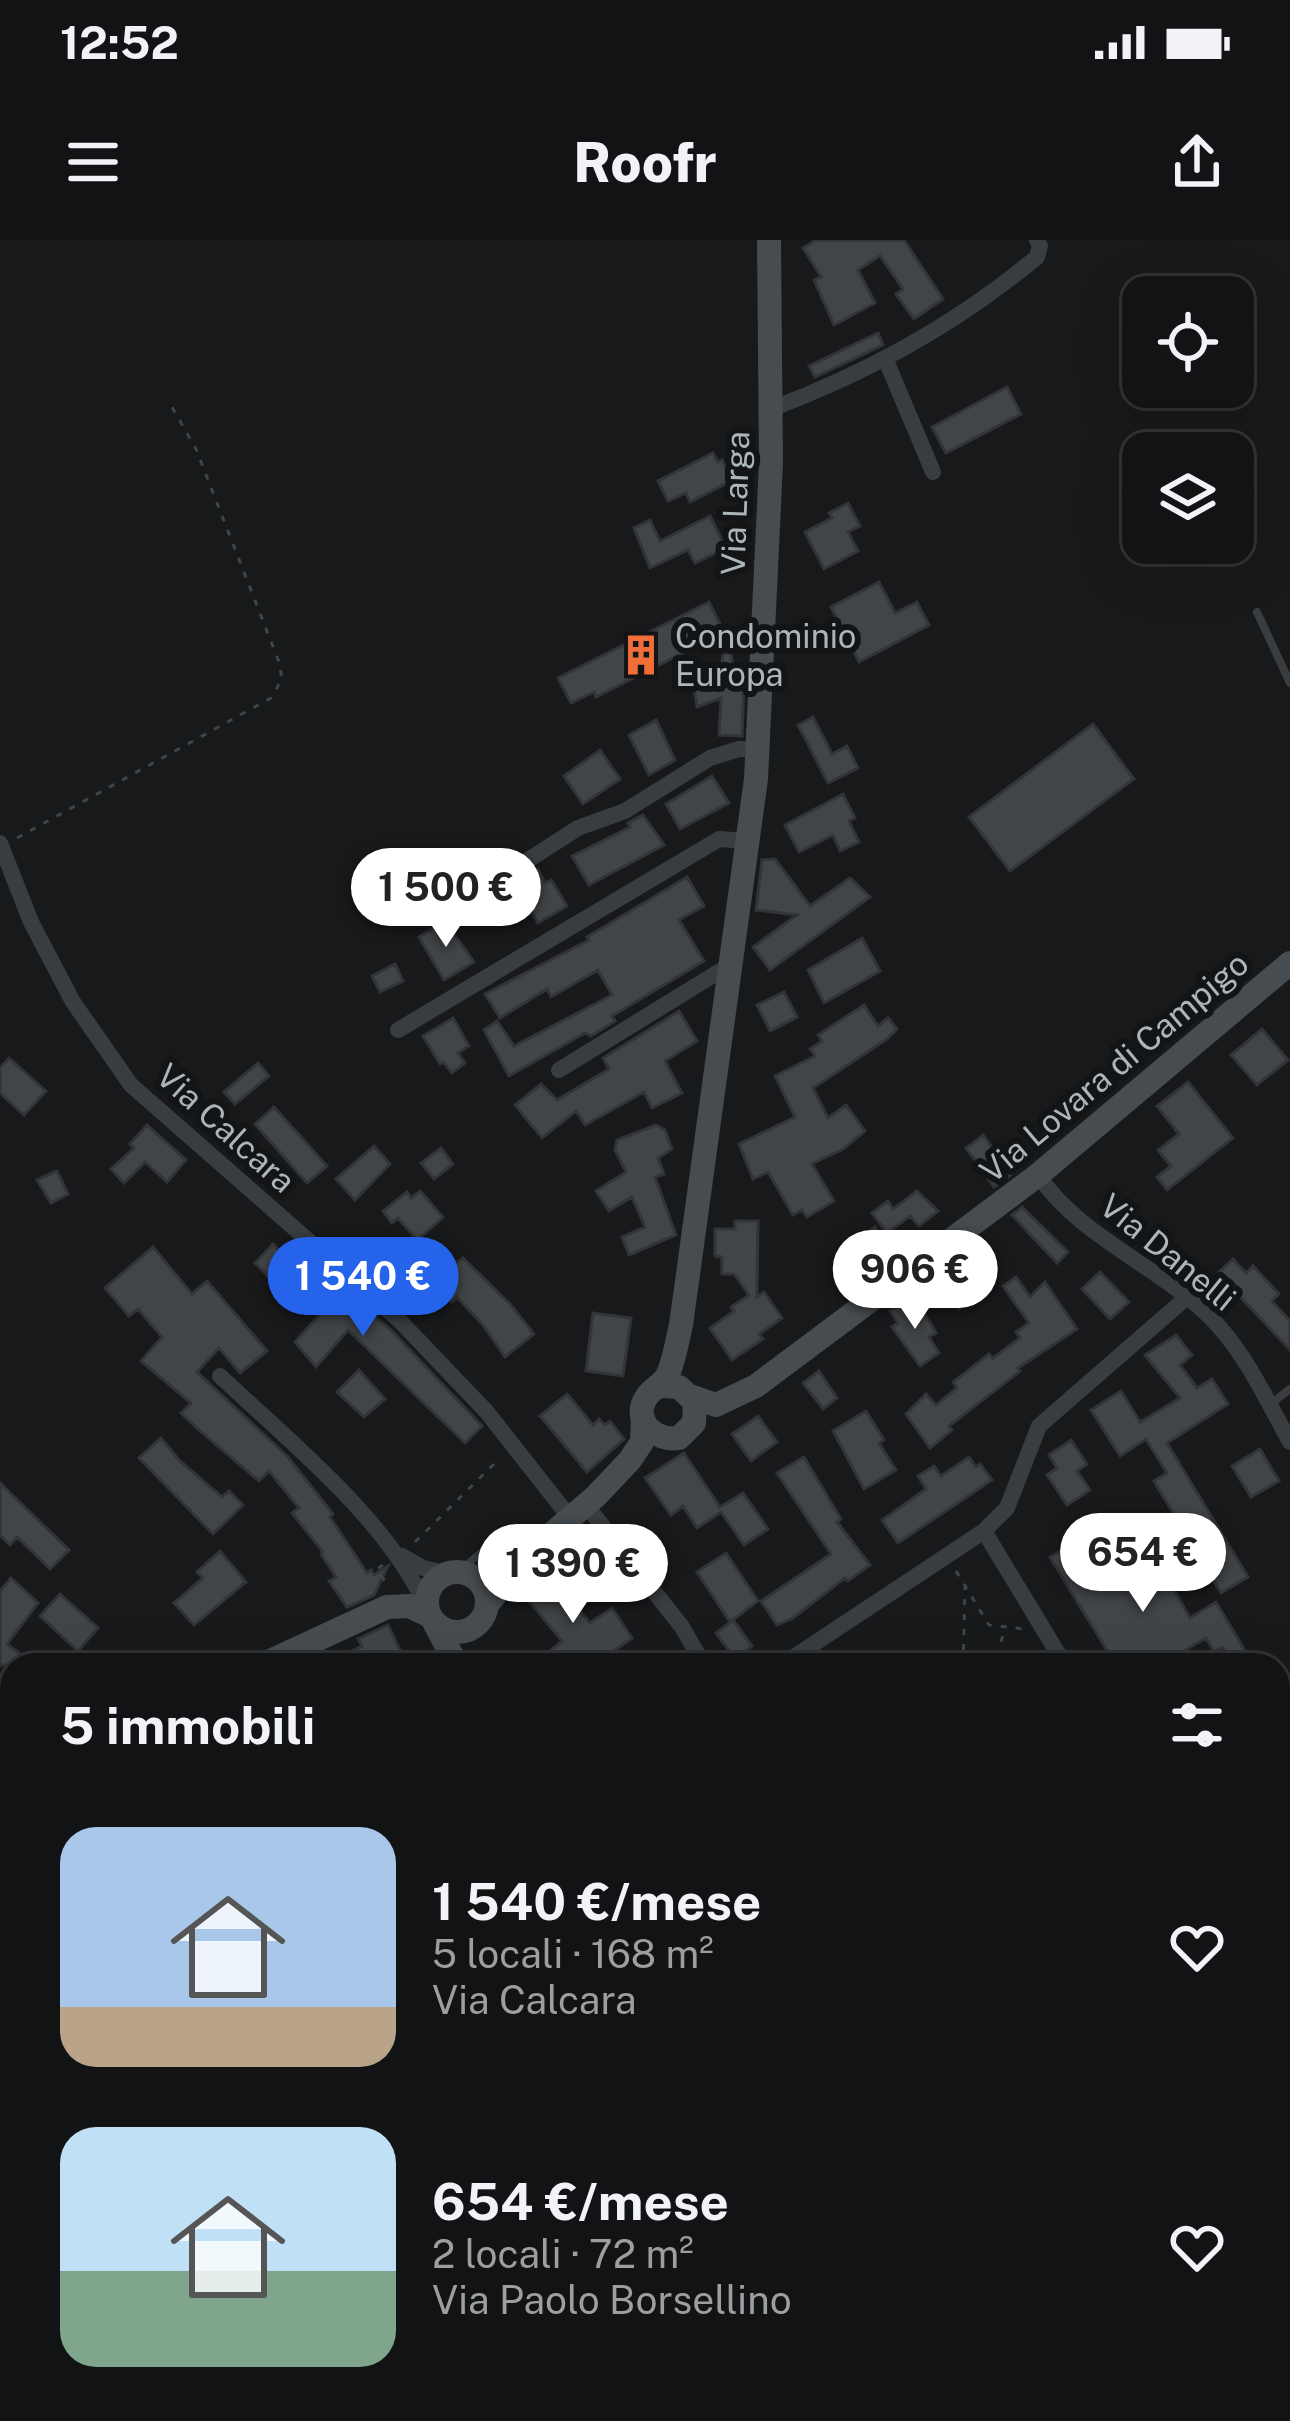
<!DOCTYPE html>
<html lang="it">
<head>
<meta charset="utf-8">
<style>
  :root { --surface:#121314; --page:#1f2022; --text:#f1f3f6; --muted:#9c9ea0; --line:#313234; --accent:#2563eb }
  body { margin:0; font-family:"Public Sans",sans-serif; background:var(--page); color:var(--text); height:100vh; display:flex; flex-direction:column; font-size:45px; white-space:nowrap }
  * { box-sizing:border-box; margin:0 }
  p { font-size:39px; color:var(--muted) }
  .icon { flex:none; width:66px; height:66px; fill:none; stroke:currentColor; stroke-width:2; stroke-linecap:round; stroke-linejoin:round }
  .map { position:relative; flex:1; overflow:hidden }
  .details { position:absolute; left:0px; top:1413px; width:1290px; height:768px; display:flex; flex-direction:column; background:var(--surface); border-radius:36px 36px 0 0; box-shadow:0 12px 48px #0002,0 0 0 3px var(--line) }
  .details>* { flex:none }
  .buttons { position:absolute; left:1122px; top:36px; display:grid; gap:24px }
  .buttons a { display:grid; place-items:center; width:132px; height:132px; border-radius:24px; background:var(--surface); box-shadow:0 12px 48px #0002,0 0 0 3px var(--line); font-size:60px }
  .price { position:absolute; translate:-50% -102px; padding:0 27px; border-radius:42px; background:#fff; color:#222; font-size:39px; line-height:78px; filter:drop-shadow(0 3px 6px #0008) }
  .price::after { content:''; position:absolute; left:50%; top:72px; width:36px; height:27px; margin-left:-18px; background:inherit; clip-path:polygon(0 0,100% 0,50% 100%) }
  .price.active { background:var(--accent); color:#fff }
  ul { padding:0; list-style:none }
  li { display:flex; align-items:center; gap:36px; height:300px; padding:0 60px }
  li span { display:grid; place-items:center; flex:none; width:336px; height:240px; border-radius:36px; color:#555 }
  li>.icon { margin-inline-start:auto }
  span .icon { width:144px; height:144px; fill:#fffc; stroke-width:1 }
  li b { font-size:51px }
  h2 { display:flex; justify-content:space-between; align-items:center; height:144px; padding:0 60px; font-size:51px }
  .status { display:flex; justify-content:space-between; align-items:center; height:84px; padding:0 60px; background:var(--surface); direction:ltr }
  .status svg { height:33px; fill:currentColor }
  header { display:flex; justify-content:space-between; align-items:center; height:156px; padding:0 60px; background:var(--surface); font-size:54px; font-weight:800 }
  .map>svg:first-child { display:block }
</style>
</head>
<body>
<div class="status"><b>12:52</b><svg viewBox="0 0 49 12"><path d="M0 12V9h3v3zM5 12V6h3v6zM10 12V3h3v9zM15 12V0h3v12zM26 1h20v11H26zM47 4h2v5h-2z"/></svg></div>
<header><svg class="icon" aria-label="menu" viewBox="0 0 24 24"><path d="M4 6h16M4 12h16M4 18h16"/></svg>Roofr<svg class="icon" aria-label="share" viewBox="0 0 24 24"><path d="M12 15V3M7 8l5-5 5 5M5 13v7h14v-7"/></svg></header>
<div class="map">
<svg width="1290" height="2181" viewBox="0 0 1290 2181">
  <rect width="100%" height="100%" fill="#18191b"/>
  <path fill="#424548" stroke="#323437" stroke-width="3" d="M816,0H904L943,59L914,79L896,54L903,49L880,16L858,30L875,63L834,85L814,40L821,37L803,8Z
    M878,93L883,105L815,137L809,126Z
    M1007,147L1021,174L946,213L932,187Z
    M713,213L718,222L722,220L733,240L690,262L686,253L668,261L658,241Z
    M848,263L860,286L848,292L858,311L824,329L805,292L832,278L829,273Z
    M710,276L726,308L695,323L688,310L650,328L634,288L650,280L660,301Z
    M879,342L895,373L917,362L929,385L859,422L831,367Z
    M709,362L724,392L596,457L594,452L571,463L558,438Z
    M723,413H731L735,441L744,440L742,496L719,495L721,458L697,467L694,447L720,443Z
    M813,477L832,514L847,506L858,528L828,543L798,485Z
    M656,480L675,520L649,535L629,495Z
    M1093,484L1134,539L1010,631L969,577Z
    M600,510L620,539L583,564L564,536Z
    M712,536L729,563L680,589L666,564Z
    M843,554L855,578L849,581L859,602L840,611L833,595L799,612L785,585Z
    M643,575L664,605L589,645L572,616L630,587L628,583Z
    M775,619L810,666L850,638L870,657L770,730L753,707L797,675L756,670L762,620Z
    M538,629L545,643L551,640L567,666L538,683L516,643Z
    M687,637L704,666L679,680L704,721L612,776L615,781L591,796L585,793L509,836L484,790L497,781L514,806L612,755L598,730L551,757L547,749L500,778L485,754L589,700L587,697Z
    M445,681L474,722L444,740L419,697Z
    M862,698L880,731L824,763L808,730Z
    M395,724L403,741L380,752L372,736Z
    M784,752L797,777L770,791L757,765Z
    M864,765L878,786L888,778L897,789L887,799L813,848L828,878L846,865L865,891L843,909L812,924L834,961L807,977L802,970L793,975L768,932L753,939L739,904L795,877L775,836L815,816L810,809L822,801L818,795Z
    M679,771L697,801L665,821L682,853L652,868L644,852L585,885L576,871L542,898L515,865L541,844L557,860L609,829L603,818Z
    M453,778L469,806L458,813L465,823L452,833L443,822L440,824L423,796Z
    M1262,789L1288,820L1257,845L1231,815Z
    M9,818L46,851L24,875L0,853V828Z
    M258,823L269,836L235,864L224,852Z
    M1188,842L1233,898L1167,950L1157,937L1171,926L1158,910L1179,894L1157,866Z
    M274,867L327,926L307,943L255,884Z
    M147,885L186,920L167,942L145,922L124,943L111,929L134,908L130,904Z
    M656,885L665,890L672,909L658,918L664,934L655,937L676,995L629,1015L622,997L645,987L632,957L609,971L596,951L626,932L615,910L617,900Z
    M983,895L999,917L1004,913L1016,931L994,947L966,908Z
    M374,906L390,924L355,960L336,939Z
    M441,908L453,924L434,939L421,923Z
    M57,931L68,954L51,963L37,940Z
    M420,951L443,977L417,1000L398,978L392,983L383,971L407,952L411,958Z
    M917,951L938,971L919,986L910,976L887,993L872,973L888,961L893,969Z
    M1022,967L1068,1012L1057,1023L1012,975Z
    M735,981H758L757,1057L764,1052L782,1078L759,1094L763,1099L732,1120L710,1088L734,1071L731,1067L749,1055L734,1034H722V1017L715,1016V989H735Z
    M875,987L897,1020L872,1039L849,1005Z
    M273,1004L302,1031L306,1028L350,1061L353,1057L391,1090L482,1186L465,1203L348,1090L316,1127L295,1102L321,1073L300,1054L293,1062L255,1023Z
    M153,1007L192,1054L207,1041L267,1111L240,1133L219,1108L197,1132L288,1217L333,1274L330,1277L367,1333L371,1330L374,1335L388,1326L374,1355L347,1367L329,1341L336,1337L321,1314L323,1312L292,1273L299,1268L269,1231L259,1241L201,1192L181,1173L191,1163L141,1121L162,1097L138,1069L129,1076L105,1048Z
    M463,1018L510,1064L534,1094L505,1117L483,1085L457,1057L452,1062L434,1041Z
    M971,1018L991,1049L959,1069L939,1038Z
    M1233,1019L1246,1033L1253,1026L1279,1054L1272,1061L1290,1081V1110L1218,1033Z
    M1100,1032L1129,1062L1110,1079L1082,1049Z
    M1016,1037L1030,1057L1045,1042L1077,1089L1018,1128L1020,1131L949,1186L952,1190L930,1208L906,1174L926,1154L936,1165L957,1148L953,1142L989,1114L993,1118L1020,1098L1016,1092L1029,1083L1003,1046Z
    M907,1060L914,1070L920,1066L936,1093L929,1097L939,1113L920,1126L892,1087L898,1083L890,1071Z
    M593,1073L631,1078L623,1136L586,1131Z
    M1176,1095L1192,1115L1180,1125L1197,1148L1212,1139L1228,1164L1167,1203L1248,1337L1221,1353L1154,1241L1167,1233L1146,1199L1120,1216L1091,1170L1121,1151L1140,1182L1180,1158L1145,1115Z
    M359,1130L385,1159L364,1177L337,1152Z
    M819,1131L837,1158L823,1169L803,1143Z
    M567,1154L593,1185L599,1179L605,1185L610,1181L624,1199L587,1232L540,1176Z
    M866,1171L884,1200L879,1203L896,1230L864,1249L833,1191Z
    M758,1176L777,1202L751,1221L732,1194Z
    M161,1198L180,1221L222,1257L229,1251L243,1265L213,1294L139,1218Z
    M1071,1200L1087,1224L1077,1231L1090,1250L1067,1265L1047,1235L1057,1228L1049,1215Z
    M1260,1209L1279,1241L1251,1257L1232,1226Z
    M684,1213L720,1267L743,1253L768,1289L744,1305L721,1272L697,1288L683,1266L671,1275L645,1238Z
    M804,1217L841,1279L837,1282L870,1325L848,1341L845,1338L793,1378L777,1385L761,1361L831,1314L777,1233Z
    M969,1217L976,1227L980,1224L992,1240L898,1303L882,1280L926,1249L918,1236L934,1226L941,1236Z
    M0,1243L69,1310L50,1329L17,1297L10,1305L0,1295Z
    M1073,1304L1089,1331L1105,1322L1122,1351L1160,1325L1190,1378L1216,1362L1247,1414L1233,1423L1222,1407L1214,1412L1206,1398L1177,1415L1183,1425H1116L1050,1317Z
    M220,1311L246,1342L194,1385L174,1363L203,1338L197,1332Z
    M726,1313L758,1361L730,1382L697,1332Z
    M545,1328L590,1383L612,1368L632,1398L594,1425H533L562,1401L520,1350Z
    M11,1338L38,1363L7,1404L35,1425H0V1351Z
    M60,1354L98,1388L78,1411L40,1376Z
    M733,1380L752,1406L735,1419L716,1393Z
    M388,1385L407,1425H382L376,1414L358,1425H324L362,1406L358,1399Z"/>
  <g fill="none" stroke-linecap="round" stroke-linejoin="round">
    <path stroke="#3f4447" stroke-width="3" stroke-dasharray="6 9" stroke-linecap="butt" d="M17,598L271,458L282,439L279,422L196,209L172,167
      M415,1302L498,1220
      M383,1325L377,1329L388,1346
      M956,1331L989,1385L1024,1389
      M963,1425L965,1347
      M984,1425L998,1413L1005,1387"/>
    <path stroke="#393d40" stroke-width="8" d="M1257,372L1290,443
      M1272,1163L1290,1149
      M461,1331C480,1312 512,1283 541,1295"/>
    <path stroke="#393d40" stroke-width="16" d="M885,118L933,232
      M771,169C867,133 958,83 1037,17L1040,6L1037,0
      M0,603L31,682L73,762L131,845L400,1081L486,1171L571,1279
      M477,653L578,588L625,571L710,518L739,509H757
      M398,790L719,599L749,601
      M559,830L733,723
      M1038,935C1080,997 1157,1025 1210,1077C1246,1113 1266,1159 1290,1202
      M220,1136C288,1200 390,1282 426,1367
      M586,1265L682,1387L704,1425
      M984,1291L1065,1425
      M402,1316L423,1328L446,1333
      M782,1425L984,1291L1007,1268L1039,1186L1186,1058
      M0,1506L12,1511
      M1278,1566L1290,1559
      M0,1774L12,1786
      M1278,1894L1290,1898
      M534,2181L543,2169"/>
    <path stroke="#474c50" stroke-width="24" d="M660,1146L679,1147L695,1162L694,1183L679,1198C656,1202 629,1180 648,1155C655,1146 663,1145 668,1134C675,1118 677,1101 681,1085L756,539L771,223L769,0
      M693,1157L716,1165L756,1146L1038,935L1290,723
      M427 1362a30 30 0 1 1 60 0a30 30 0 1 1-60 0Z
      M487,1365L527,1315L596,1256L630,1220L642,1202L643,1178
      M435,1384L457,1425
      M262,1425L387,1367L409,1366L430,1376
      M0,1558L12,1552
      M771,2169L772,2181"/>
  </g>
  <defs>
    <g id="building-bare" transform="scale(3.24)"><path d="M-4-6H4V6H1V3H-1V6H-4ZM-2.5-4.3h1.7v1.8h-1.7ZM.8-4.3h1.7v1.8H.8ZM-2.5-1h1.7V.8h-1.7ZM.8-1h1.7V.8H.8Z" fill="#f26e39" stroke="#131416" stroke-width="2.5" paint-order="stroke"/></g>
  </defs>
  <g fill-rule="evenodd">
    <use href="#building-bare" x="641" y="415"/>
  </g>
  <g text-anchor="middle" stroke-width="12" stroke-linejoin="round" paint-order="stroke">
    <g font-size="33" fill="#abb5ba" stroke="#131416">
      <text transform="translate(735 263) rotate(-88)" y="12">Via Larga</text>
      <text transform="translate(1114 827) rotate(-40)" y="12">Via Lovara di Campigo</text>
      <text transform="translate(226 888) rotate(42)" y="12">Via Calcara</text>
      <text transform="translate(1168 1012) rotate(39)" y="12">Via Danelli</text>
    </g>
    <g font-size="33" fill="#abb5ba" stroke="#131416" text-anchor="start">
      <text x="675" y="408">Condominio<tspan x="675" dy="38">Europa</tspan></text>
    </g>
  </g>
</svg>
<div class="buttons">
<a><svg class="icon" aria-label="locate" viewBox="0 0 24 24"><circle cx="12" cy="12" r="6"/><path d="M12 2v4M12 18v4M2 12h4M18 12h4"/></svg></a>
<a><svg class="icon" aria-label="layers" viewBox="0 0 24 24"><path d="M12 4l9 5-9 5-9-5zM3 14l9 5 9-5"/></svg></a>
</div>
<b class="price" style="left:446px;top:710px">1 500 €</b>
<b class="price" style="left:915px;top:1092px">906 €</b>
<b class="price active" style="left:363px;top:1099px">1 540 €</b>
<b class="price" style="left:1143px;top:1375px">654 €</b>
<b class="price" style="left:573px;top:1386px">1 390 €</b>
<section class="details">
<h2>5 immobili<svg class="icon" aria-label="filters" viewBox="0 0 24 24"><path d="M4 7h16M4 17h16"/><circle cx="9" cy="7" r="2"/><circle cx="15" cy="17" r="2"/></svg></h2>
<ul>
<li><span style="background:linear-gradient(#a9c7e8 75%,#b9a48a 0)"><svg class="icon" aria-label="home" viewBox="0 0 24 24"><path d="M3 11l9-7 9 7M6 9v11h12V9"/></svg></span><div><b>1 540 €/mese</b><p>5 locali · 168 m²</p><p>Via Calcara</p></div><svg class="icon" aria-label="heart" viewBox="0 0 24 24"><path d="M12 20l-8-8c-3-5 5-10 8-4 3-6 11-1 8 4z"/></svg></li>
<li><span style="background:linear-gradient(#bfe0f5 60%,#7fa58c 0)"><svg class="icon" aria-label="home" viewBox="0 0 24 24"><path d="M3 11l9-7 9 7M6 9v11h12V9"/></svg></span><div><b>654 €/mese</b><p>2 locali · 72 m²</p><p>Via Paolo Borsellino</p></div><svg class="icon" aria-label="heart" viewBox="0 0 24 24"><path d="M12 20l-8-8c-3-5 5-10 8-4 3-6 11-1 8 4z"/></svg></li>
</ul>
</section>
</div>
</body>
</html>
